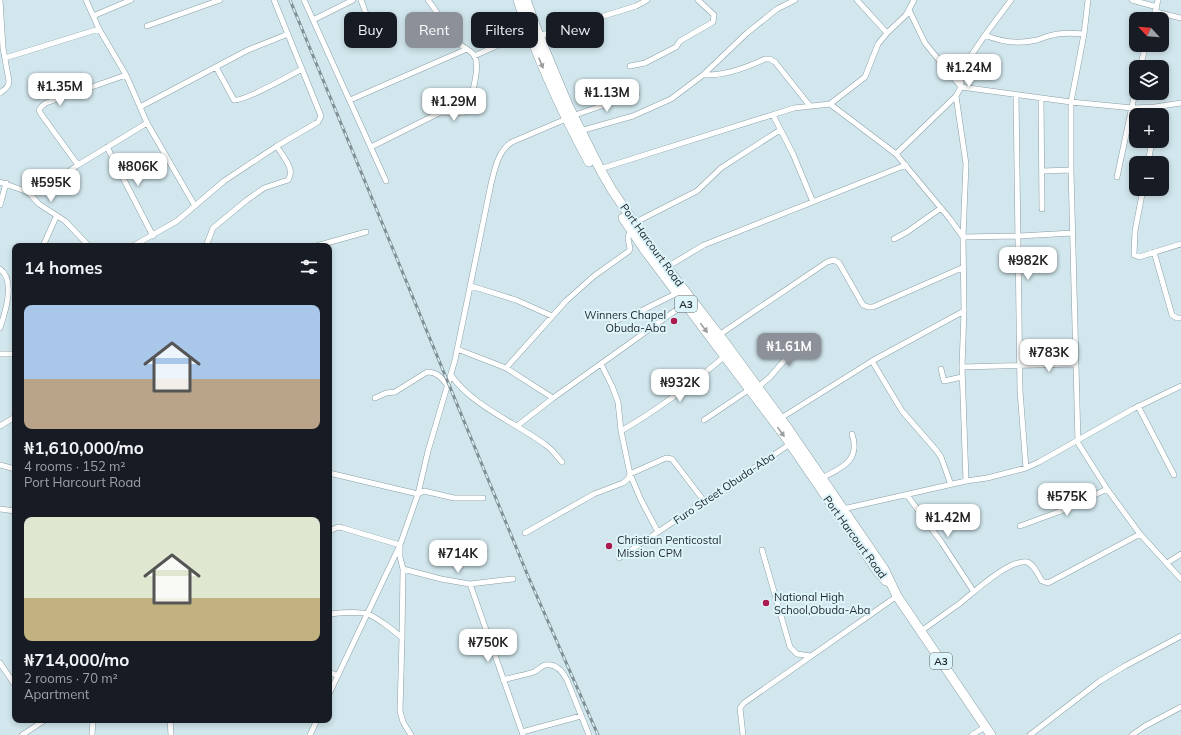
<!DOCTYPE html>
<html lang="en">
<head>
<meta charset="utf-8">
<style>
  :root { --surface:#171b24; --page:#242831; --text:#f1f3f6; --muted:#9ea1a6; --accent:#8c9099 }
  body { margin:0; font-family:Mulish,sans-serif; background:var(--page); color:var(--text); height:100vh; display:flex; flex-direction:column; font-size:15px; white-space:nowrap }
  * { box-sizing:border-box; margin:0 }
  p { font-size:13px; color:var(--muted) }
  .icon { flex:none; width:22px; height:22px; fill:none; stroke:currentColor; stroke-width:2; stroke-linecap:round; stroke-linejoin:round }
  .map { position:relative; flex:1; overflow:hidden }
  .drawer { position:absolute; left:12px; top:243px; width:320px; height:480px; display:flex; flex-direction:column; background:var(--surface); border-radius:8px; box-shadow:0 2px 6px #0003 }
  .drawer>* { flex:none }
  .top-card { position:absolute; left:344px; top:12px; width:380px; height:36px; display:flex; gap:8px }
  .needle { width:26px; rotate:296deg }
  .fabs { position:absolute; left:1129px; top:12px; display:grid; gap:8px }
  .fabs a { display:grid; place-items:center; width:40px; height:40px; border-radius:8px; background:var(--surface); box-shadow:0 2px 6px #0003; font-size:20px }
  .price { position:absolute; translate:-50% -34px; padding:0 9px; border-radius:8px; background:#fff; color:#222; font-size:13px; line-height:26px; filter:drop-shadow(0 1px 2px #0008) }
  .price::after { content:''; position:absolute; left:50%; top:24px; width:12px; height:9px; margin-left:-6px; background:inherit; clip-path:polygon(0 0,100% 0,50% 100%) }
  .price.on { background:var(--accent); color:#fff }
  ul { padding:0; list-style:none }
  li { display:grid; align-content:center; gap:8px; height:212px; padding:0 12px }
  li span { display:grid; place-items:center; height:124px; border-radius:8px; color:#555 }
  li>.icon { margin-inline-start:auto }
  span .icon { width:72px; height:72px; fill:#fffc; stroke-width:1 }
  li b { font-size:17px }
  h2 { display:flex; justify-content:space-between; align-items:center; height:48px; padding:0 12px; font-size:17px }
  .pill { padding:0 14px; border-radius:8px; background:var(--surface); box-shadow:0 2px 6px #0003; font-size:14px; line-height:36px }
  .pill.on { background:var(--accent); color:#fff }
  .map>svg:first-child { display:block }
</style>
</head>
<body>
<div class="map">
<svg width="1181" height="735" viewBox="0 0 1181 735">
  <rect width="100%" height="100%" fill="#d1e7ed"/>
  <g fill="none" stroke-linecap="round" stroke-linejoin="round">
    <g stroke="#8a9fa5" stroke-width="6">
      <path id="minor" d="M86,0L99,29L126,75L147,123L195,206
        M304,0L386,181
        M361,0L377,44
        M857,0L887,33
        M1088,0L1084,34L1071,102V170L1078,443L1107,489L1140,534L1181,579
        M1132,0L1157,7
        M909,10L925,43L961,87L1071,102L1133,108L1155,107L1181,103
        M1156,12L1181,18
        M93,16L131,0
        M1153,19L1158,0
        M313,20L353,0
        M147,26L220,0
        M985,35C1001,42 1020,44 1037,40C1043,38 1047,36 1053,35C1063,32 1074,33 1084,34
        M539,36L636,6L647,0
        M474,56L528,32
        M5,58L99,29
        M630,66L645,63L676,47L680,41L713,22L714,15L698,0
        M216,67L234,100C243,102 291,75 302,69
        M1140,67L1146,45
        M703,75C724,76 746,68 765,59H770L775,62L810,106
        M0,93C5,89 9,87 9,81L3,48L0,0
        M1016,95L1020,391L1026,468
        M956,96L966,164L963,237L1019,236L1073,233
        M1041,98L1042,209
        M350,100L467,49
        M830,104L896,154L950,219L963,237L964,311L962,367L966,481
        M140,107L248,50L288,34
        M1155,107V115
        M773,115L793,154L813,202
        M572,116L637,94
        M580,131L633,116L671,99L703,75L747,33L777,9L795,0
        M107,147L153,236
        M371,147L439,113H463C471,106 480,67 475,57C472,50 464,49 459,43C447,30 439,14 428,0
        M896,154L956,96L961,87V76L964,66L985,35L1011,0
        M1148,163L1152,141
        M78,165L41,114L39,110L42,106L46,103L126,75
        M600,169L794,108L830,104L865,77L878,44L887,33L906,15L914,0
        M1043,171L1071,170
        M1117,177L1136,88
        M0,182L28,192L39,204L65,221L89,246
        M1143,189L1135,231L1134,255L1139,257L1181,244
        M28,192L45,188L78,165L147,123
        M0,205L6,183
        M634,223L697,191L721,168L780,130
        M894,239L907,232L941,208
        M43,246L56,217
        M133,246L177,221L224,181L277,146L318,122L321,116L274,0
        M206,246L213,228L247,200L264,188L288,180C296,169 282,156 277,146
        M316,246L366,232
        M1154,252L1172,315L1177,318H1181
        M667,267L704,245L906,165
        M0,269C16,280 5,313 0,328
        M471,286L516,300L552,316
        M612,322L643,310L677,293
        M719,335L827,262L834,260L839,263L863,305L868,307H873L964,267
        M457,349L506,368L553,398
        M0,354H15
        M872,361L902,411L936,450L941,457L951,485
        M601,364L612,386L618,402L621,431L630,474L641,500L658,532
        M962,367L1076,364
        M506,368L566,301L594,276L629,251L630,249L628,238L629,234L632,232
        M941,369L944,381L962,377
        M451,375C473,407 517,423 547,446C553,450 557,457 562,462
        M758,387L770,377L789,355L816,339
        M375,398L386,393L395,392L427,372C437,372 442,378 448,386
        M1138,406L1174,475
        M781,418L872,361L964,311
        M704,420L750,389
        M0,426L15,417
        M517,426L553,398L686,303
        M621,431C659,409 692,384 725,356
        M0,465L15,469
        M329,473L418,494L424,491L454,498H483
        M822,478C841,468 861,461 852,434
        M907,495L942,543L974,592
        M0,509L15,511
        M843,509L966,481L987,478L1026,468L1039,462L1133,409L1181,386
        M1020,526L1061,511L1107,489
        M329,531L338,527L343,528L400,545V557L403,569L402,638
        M525,533L594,494L623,483L628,479L630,474L666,458L672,459L704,501
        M762,550L790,647L797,654L811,656
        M619,558L790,444
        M1167,563L1181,554
        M403,569L441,579L470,584L513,579
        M470,584L523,735
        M329,614C339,613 358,611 368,614C376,617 396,632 402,638L400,711L403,722L411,735
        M921,631C934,622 946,613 959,604C973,593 1009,559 1027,562C1034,564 1038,575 1042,581L1048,583L1140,534
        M0,663L15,685
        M329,672L338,676
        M503,680C513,677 525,675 534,672C538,670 541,666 545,665C556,663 563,672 567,680L589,735
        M329,694L400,545L418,494L428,451L455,360L491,184C495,168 498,151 512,142L566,119
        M170,720L171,735
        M522,732L581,716
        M22,735L45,720
        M92,735L93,720
        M310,735L317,720
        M743,735L740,708L744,703L897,596
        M972,735L985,727
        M1030,735L1100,681L1125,666L1181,636
        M1132,735L1145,726L1181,707"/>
    </g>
    <g stroke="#8a9fa5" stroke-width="10">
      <path id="trunk" d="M518,0C536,56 561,110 589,162
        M526,0L539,36L568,105L600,169L612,190L650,246L726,344L789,430L884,569L897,596L991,735
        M623,218L644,249L784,435L878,572L886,581"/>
    </g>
    <use href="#minor" stroke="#fff" stroke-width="5"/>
    <use href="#trunk" stroke="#fff" stroke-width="9"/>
    <g stroke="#7f8f93" stroke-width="3">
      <path id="rail" d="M290,0L528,576L598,735"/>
    </g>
    <use href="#rail" stroke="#def4fb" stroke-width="1.5" stroke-dasharray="4.5" stroke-linecap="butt"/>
  </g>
  <defs><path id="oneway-solid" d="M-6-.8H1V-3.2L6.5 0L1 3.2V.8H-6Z"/></defs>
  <g fill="#9a9d9e">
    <use href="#oneway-solid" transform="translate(541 63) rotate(67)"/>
    <use href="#oneway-solid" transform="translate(704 328) rotate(53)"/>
    <use href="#oneway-solid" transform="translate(781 432) rotate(54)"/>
  </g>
  <g fill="#ac1a4f" stroke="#def4fb" stroke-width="1.5">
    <circle cx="674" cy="321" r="4"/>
    <circle cx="609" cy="546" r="4"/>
    <circle cx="766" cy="603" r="4"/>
  </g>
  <g text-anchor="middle" stroke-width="4" stroke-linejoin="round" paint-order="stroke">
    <g fill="#def4fb" stroke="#586467" stroke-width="1">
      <rect x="675" y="296" width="22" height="16" rx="3"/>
      <rect x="930" y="653" width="22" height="16" rx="3"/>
    </g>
    <g font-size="10" font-weight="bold" fill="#1e2628">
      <text x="686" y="308">A3</text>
      <text x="941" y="665">A3</text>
    </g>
    <g font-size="11" fill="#1e2628" stroke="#def4fb">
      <text transform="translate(652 245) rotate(54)" y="4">Port Harcourt Road</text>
      <text transform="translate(724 488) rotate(-34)" y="4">Furo Street Obuda-Aba</text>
      <text transform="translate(855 537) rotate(54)" y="4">Port Harcourt Road</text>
    </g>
    <g font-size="11" fill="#1e2628" stroke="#def4fb" text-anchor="start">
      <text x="666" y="319" text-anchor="end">Winners Chapel<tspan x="666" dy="13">Obuda-Aba</tspan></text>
      <text x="617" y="544">Christian Penticostal<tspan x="617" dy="13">Mission CPM</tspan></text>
      <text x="774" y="601">National High<tspan x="774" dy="13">School,Obuda-Aba</tspan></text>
    </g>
  </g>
</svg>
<div class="fabs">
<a><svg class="needle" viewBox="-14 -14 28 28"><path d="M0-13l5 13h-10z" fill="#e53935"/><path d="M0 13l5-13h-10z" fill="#9ea1a6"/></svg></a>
<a><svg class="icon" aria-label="layers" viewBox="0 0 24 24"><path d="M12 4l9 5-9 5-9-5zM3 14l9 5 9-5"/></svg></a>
<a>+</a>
<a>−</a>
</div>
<b class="price" style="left:969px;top:88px">₦1.24M</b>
<b class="price" style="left:60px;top:107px">₦1.35M</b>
<b class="price" style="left:607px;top:113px">₦1.13M</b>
<b class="price" style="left:454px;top:122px">₦1.29M</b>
<b class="price" style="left:138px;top:187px">₦806K</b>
<b class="price" style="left:51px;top:203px">₦595K</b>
<b class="price" style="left:1028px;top:281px">₦982K</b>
<b class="price on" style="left:789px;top:367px">₦1.61M</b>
<b class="price" style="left:1049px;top:373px">₦783K</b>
<b class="price" style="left:680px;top:403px">₦932K</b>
<b class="price" style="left:1067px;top:517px">₦575K</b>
<b class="price" style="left:948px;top:538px">₦1.42M</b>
<b class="price" style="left:458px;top:574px">₦714K</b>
<b class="price" style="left:488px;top:663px">₦750K</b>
<div class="top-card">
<a class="pill">Buy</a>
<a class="pill on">Rent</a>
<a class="pill">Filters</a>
<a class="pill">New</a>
</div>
<section class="drawer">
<h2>14 homes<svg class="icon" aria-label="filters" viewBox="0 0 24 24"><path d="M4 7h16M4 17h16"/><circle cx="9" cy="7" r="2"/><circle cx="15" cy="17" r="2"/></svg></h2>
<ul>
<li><span style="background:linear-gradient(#a9c7e8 60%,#b9a48a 0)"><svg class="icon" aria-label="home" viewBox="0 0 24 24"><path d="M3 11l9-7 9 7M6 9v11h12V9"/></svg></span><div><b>₦1,610,000/mo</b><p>4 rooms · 152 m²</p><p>Port Harcourt Road</p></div></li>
<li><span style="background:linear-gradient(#dfe7d0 65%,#c2b280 0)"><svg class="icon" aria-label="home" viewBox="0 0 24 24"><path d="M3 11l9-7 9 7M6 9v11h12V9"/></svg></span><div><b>₦714,000/mo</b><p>2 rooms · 70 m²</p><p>Apartment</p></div></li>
</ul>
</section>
</div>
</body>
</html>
